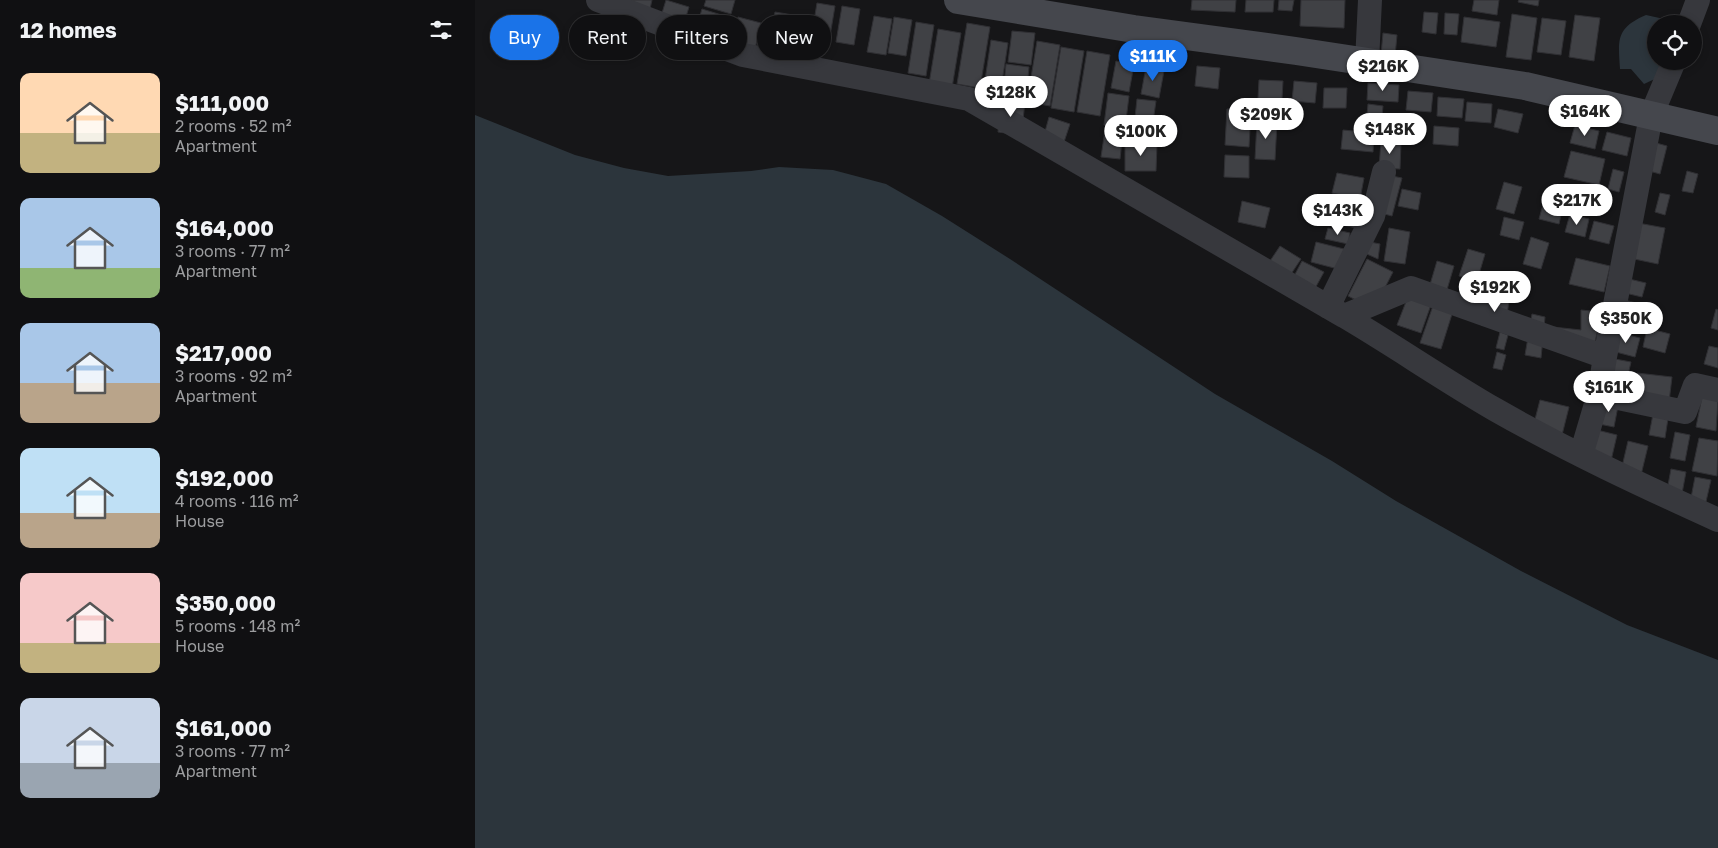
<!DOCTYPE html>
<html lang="en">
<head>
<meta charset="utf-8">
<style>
  :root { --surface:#101012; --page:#19191b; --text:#f1f3f6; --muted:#9c9d9f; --line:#303032; --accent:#1a73e8 }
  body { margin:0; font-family:"Golos Text",sans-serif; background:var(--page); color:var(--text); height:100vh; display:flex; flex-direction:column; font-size:19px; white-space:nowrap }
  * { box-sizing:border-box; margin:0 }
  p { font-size:16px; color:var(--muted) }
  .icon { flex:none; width:28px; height:28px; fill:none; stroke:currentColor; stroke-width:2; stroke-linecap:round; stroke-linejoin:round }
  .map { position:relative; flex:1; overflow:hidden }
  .drawer { display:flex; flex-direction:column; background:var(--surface); width:475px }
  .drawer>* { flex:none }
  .guide { position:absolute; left:15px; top:15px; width:475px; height:45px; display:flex; gap:10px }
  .controls { position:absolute; left:1172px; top:15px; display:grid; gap:10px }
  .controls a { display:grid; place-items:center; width:55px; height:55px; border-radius:50%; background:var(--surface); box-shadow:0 2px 8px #0003,0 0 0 1px var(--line); font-size:25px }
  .price { position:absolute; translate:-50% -42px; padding:0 11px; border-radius:18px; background:#fff; color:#222; font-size:16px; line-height:32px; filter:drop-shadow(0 1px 2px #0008) }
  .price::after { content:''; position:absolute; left:50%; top:30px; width:15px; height:11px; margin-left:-8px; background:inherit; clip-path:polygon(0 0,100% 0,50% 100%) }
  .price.selected { background:var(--accent); color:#fff }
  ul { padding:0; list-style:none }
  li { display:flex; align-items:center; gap:15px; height:125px; padding:0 20px }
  li span { display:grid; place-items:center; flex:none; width:140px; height:100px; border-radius:10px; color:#555 }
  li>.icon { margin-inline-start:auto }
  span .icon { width:60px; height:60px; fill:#fffc; stroke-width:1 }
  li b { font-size:21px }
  h2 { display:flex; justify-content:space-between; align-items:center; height:60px; padding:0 20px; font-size:21px }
  .tag { padding:0 18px; border-radius:22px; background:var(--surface); box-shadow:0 2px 8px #0003,0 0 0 1px var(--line); font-size:18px; line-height:45px }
  .tag.selected { background:var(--accent); color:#fff }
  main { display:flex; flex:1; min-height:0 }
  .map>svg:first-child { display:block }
</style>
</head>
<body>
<main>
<section class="drawer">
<h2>12 homes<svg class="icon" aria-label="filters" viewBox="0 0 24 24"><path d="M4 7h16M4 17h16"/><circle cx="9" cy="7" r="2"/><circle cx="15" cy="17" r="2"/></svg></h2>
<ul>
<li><span style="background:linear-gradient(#ffd9b3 60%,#c2b280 0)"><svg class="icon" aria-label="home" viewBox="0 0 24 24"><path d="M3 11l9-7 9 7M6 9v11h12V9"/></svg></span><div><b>$111,000</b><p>2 rooms · 52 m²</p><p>Apartment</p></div></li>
<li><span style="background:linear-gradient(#a9c7e8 70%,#8fb573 0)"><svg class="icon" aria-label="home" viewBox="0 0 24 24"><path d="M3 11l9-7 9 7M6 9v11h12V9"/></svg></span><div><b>$164,000</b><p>3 rooms · 77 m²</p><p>Apartment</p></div></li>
<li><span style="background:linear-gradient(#a9c7e8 60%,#b9a48a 0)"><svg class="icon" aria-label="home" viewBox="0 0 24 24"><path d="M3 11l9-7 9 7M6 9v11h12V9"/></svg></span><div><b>$217,000</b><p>3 rooms · 92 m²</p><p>Apartment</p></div></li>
<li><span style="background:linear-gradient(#bfe0f5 65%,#b9a48a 0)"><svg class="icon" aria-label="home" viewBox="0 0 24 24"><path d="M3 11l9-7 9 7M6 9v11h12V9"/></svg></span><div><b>$192,000</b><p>4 rooms · 116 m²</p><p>House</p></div></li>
<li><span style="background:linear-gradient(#f6c9c9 70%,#c2b280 0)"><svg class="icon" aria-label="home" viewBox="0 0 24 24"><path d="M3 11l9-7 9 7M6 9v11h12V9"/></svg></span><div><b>$350,000</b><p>5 rooms · 148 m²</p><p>House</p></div></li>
<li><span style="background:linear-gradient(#c9d6e8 65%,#9aa5b1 0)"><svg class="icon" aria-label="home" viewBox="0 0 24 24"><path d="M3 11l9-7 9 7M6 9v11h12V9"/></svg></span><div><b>$161,000</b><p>3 rooms · 77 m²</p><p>Apartment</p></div></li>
</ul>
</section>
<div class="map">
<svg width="1243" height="848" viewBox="0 0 1243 848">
  <rect width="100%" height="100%" fill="#161618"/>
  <path fill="#2c353c" d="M1171,15L1189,19L1194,24H1181V61H1197L1184,77L1169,84L1156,69H1145C1143,39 1141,28 1171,15Z
    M0,115L100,155L149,168L193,176L276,171L304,167L358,170L411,184L467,216L535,259L740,394L857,461L921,501L1046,571L1152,625L1243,660V848H0Z"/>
  <path fill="#404145" stroke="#303034" d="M146,0H177L175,9Z
    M191,0L214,7L206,33L183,26Z
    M231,0H260L256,14L229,6Z
    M717,0H761L760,12L716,10Z
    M771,0H799L798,12H770Z
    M804,0H819L817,11L803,10Z
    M826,0H870L869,28L825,26Z
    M999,0H1024L1022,15L997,11Z
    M1044,0H1064L1063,6L1043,2Z
    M342,3L360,6L354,42L336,39Z
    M367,6L385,9L379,45L361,42Z
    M227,9L250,16L242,42L219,35Z
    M300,12L318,15L311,51L293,48Z
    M949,12L963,13L961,34L947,32Z
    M970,13L984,14L982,35L969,34Z
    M1037,14L1062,18L1056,60L1031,57Z
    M320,15L339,18L332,54L314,51Z
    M1100,15L1125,18L1119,61L1094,57Z
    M399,16L417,19L411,55L392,52Z
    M263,17L286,23L280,49L257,44Z
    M419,17L437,20L431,56L413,53Z
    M989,17L1025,22L1021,47L986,42Z
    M1067,18L1091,21L1086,55L1062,52Z
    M441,22L459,25L451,76L433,73Z
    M492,23L515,27L505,88L482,84Z
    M463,29L486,33L476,94L453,90Z
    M537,31L560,33L556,65L533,62Z
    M908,33L922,35L920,56L906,55Z
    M516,40L533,43L527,82L510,80Z
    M562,41L585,45L575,106L552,102Z
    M586,47L609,51L599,112L576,108Z
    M612,51L635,55L625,116L602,112Z
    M641,61L659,65L654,92L636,88Z
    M531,64L554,67L551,98L528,96Z
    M722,66L745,68L743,89L720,86Z
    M671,67L689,71L684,98L666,94Z
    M784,80L808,81L806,117L782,116Z
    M819,81L842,83L840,103L817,101Z
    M893,83L924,85L923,102L892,100Z
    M849,88H872L871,108H848Z
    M933,91L958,93L956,112L931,110Z
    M633,93L654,96L650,128L629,125Z
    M963,97L989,99L987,118L962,116Z
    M662,99L681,101L677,129L659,127Z
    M527,100L550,103L546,135L523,132Z
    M992,102L1017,104L1016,123L990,121Z
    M893,104L908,106L906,127L891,126Z
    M752,109L776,110L774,147L750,145Z
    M1023,109L1048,114L1043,133L1019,127Z
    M574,117L595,124L588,145L568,139Z
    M922,117L947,119L945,138L920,136Z
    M782,121L802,122L800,160L780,159Z
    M1100,125L1124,131L1120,149L1095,143Z
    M959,126L984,128L983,146L958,144Z
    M630,130L648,132L645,159L626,157Z
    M868,130L899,133L898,152L866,149Z
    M1132,132L1156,138L1152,156L1127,150Z
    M906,141L926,143L925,169L904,168Z
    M1174,141L1192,146L1185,174L1167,169Z
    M650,144H682L681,171H650Z
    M1096,151L1130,159L1124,185L1089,177Z
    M750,155L774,156V178L749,177Z
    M1138,169L1149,172L1144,192L1133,189Z
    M1212,171L1223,174L1218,193L1207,191Z
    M862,173L889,178L885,199L857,193Z
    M912,175L927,178L917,216L902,212Z
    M1029,182L1047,187L1039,214L1021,209Z
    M927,189L946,193L943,210L923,206Z
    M1111,192L1131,197L1126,215L1106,210Z
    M1185,193L1195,195L1190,215L1180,212Z
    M767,201L795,208L790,228L763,222Z
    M858,201L886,207L881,228L854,222Z
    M1069,201L1088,206L1084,224L1064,219Z
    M1095,214L1114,219L1110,237L1090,232Z
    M1029,217L1049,222L1044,240L1025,235Z
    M1119,221L1139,226L1134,244L1114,239Z
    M1152,221L1190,228L1183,264L1145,256Z
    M853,228L875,233L873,244L850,239Z
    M914,228L935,232L930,264L909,261Z
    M1056,237L1074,243L1066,269L1048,264Z
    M890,241L905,244L903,259L885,251Z
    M841,242L869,249L863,269L836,262Z
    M805,246L826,259L814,277L793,264Z
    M993,249L1010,254L1002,281L984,276Z
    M1101,258L1135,266L1129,292L1094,284Z
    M892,259L918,272L899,309L873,296Z
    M827,261L849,272L838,292L817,280Z
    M962,261L979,266L971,293L954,288Z
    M1150,278L1171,283L1167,297L1146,292Z
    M934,294L957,302L946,333L922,325Z
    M1010,298L1034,301L1030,328L1006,325Z
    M1146,299L1169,305L1164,324L1141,318Z
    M960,300L978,311L966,349L945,343Z
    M1241,309L1243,310V330L1236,328Z
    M1106,310L1127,312L1118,350L1078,327L1106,330Z
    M1057,314L1070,317L1066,358L1050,355Z
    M1172,328L1195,334L1190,353L1168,347Z
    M1025,332L1033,335L1029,350L1021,348Z
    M1142,332L1165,338L1160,357L1137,351Z
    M1234,346L1243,348V368L1229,364Z
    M1022,352L1031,355L1027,370L1018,368Z
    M1140,359L1156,362L1150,388L1135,385Z
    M1162,373L1197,377L1194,402L1160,398Z
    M1227,397L1243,400L1241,431L1221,427Z
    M1129,398L1144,401L1139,427L1124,424Z
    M1065,400L1094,407L1086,439L1057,431Z
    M1179,409L1194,412L1190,438L1174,435Z
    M1122,430L1142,435L1135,465L1114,460Z
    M1200,432L1215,435L1210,461L1195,458Z
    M1224,438L1243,441L1242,476L1217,471Z
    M1153,441L1173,446L1166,475L1146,471Z
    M1196,469L1211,472L1206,499L1191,496Z
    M1220,477L1236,480L1230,506L1215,503Z"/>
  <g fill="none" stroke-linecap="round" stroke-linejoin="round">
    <path stroke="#37383d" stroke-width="24" d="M123,0L268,55L494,99L869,316L936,288L1130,357L1176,116L1199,61
      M1214,24L1223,0
      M892,62L895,0
      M853,307L898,216L909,172
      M869,316C920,346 969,380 1021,410C1093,451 1168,486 1243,520
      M1130,357L1124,394L1210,412L1220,385L1243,390
      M1106,455L1124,394"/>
    <path stroke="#45474d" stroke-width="28" d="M483,0L659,29L821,51L1050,86L1243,131"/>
  </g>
</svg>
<div class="controls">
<a><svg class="icon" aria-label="locate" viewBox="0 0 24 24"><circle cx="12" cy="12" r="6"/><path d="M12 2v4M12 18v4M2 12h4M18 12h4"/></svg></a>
</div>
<b class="price selected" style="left:678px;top:82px">$111K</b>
<b class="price" style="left:908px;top:92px">$216K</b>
<b class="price" style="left:536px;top:118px">$128K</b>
<b class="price" style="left:1110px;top:137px">$164K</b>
<b class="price" style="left:791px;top:140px">$209K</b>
<b class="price" style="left:915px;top:155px">$148K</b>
<b class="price" style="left:666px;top:157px">$100K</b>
<b class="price" style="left:1102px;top:226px">$217K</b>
<b class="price" style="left:863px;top:236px">$143K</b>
<b class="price" style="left:1020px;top:313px">$192K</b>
<b class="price" style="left:1151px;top:344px">$350K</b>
<b class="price" style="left:1134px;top:413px">$161K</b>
<div class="guide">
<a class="tag selected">Buy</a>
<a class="tag">Rent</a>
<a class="tag">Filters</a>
<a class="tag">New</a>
</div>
</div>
</main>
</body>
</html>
